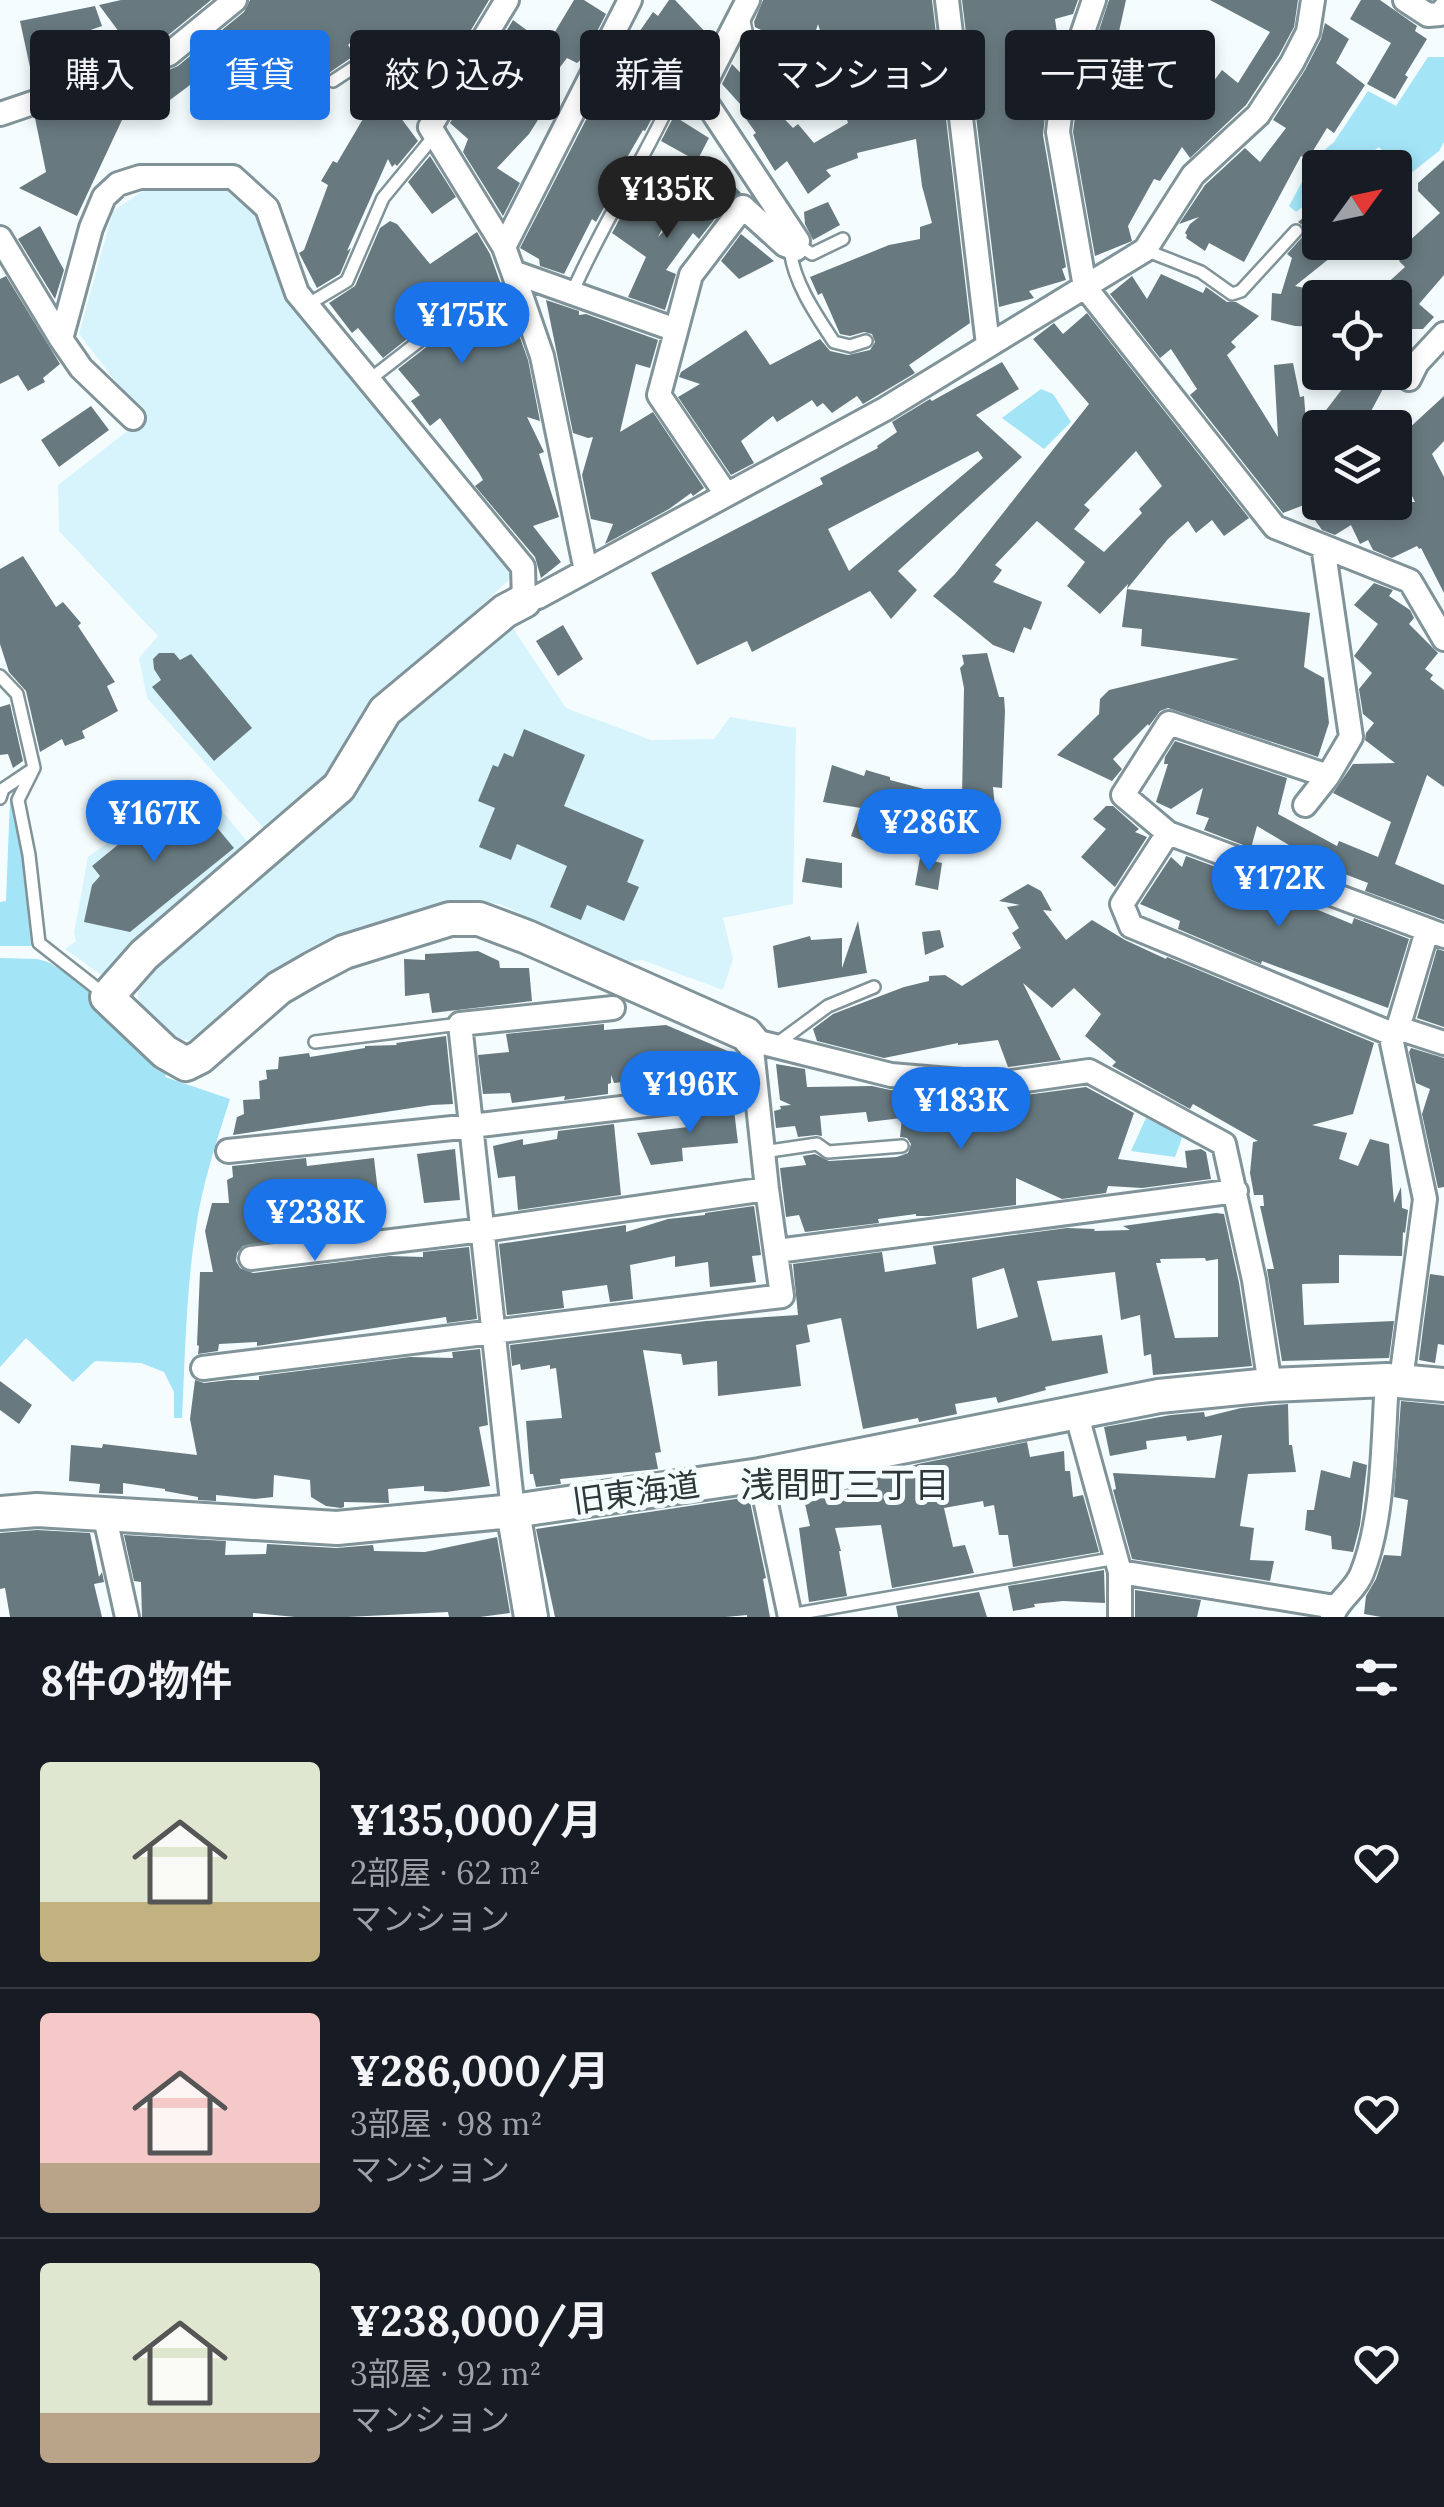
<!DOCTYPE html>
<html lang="ja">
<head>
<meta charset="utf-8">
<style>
  :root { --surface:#171b24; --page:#242831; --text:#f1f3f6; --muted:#9ea1a6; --line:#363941; --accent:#1a73e8 }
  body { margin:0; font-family:Lora,"Noto Sans JP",serif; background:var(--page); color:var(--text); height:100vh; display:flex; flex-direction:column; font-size:38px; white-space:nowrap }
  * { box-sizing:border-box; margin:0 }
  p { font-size:32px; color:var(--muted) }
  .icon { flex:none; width:55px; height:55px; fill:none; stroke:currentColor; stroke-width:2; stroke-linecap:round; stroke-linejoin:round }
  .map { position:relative; height:1617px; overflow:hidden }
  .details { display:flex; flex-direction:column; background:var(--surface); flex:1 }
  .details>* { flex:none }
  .top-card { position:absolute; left:30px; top:30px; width:1385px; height:90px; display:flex; gap:20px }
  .needle { width:65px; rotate:57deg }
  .controls { position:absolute; left:1302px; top:150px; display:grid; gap:20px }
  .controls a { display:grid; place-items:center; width:110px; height:110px; border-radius:10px; background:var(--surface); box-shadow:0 5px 15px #0003; font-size:50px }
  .price { position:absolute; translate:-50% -85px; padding:0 22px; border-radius:35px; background:var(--accent); color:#fff; font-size:32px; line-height:65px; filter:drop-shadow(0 2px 5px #0008) }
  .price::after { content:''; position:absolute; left:50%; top:60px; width:30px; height:22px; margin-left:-15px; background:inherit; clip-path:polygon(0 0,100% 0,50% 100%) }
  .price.active { background:#222; color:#fff }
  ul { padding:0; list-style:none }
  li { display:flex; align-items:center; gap:30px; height:250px; padding:0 40px }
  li+li { border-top:2px solid var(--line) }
  li span { display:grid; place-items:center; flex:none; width:280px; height:200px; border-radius:10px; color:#555 }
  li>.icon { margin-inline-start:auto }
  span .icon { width:120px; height:120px; fill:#fffc; stroke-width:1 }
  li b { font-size:42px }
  h2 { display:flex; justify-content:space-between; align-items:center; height:120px; padding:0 40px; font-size:42px }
  .tag { padding:0 35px; border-radius:10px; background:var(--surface); box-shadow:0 5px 15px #0003; font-size:35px; line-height:90px }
  .tag.active { background:var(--accent); color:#fff }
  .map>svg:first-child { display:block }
</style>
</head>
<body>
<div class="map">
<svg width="1444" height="1617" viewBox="0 0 1444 1617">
  <rect width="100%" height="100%" fill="#f4fcfe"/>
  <path fill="#d7f4fd" d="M226,184L253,210L284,292L513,576L376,705L327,788L268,833L147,698L139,658L158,636L59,531L58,485L144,418L79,334L113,211L146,189Z
    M510,624L566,708L651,740L714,739L730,717L796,728L793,904L723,918L733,959L723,990L642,960L621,962L500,904L468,902L392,920L308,951L272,972L252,990L215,1035L193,1041L180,1039L146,1011L138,999V975L401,715Z
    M156,786L202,787L252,847L104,977L65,949L76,941L74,933L88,857L139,820L145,795Z"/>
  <path fill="#a3e4f6" d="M1428,57H1444V142L1439,151L1405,178L1379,147L1352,167L1320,168V193L1296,212L1289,206L1315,158L1334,142L1368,91L1396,106Z
    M1041,389L1053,394L1071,422L1044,449L1002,418Z
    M10,799L22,844L31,946H0V902L6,901Z
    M0,958L37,959L48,962L83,983L137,1031L167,1071L165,1077L230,1099C216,1143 201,1188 195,1234C186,1295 185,1357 182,1418H174V1392L164,1372L141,1363L95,1361L73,1382L26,1338L0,1367Z
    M1146,1118L1183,1135L1175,1157L1131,1151Z"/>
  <path fill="#687a80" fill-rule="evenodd" d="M121,0H211L161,41L134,52L99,5Z
    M250,0H489L450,65L399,33L393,32L365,49L354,39L348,45L355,55L313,84L307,76L283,93H268L249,63L221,84L210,70L170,100L153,77L178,66L244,12Z
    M574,0H584L606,14L584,57L577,63L567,58L547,84L551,88L532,105L543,112L529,134L497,168L520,183L503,216L463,152L468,139L450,123L513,20L547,45Z
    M669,0H675L711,38L705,46L707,47L669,105L664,104L657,109L645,131L643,130L611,185L615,188L596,222L592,219L564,274L540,266L539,259L520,248L608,77L653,12L658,16Z
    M763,0H932L970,323L909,365L915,373L863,404L857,396L832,413L823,403L817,407L812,400L777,422L773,416L741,441L754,463L731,475L678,397L700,384L679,377L681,372L746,330L770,365L820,339L830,351L848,355L870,350L875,342L872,334L864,332L850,336L840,334L822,293L818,295L810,277L889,245L920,239V227L932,223L922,186L916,139L857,153L858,158L826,170L831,176L808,194L787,161L775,171L753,135L756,133L746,119L750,115L722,84L732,64L793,128L798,124L814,143L848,123L840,96L890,84L830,65L818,24L800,81L771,74L760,48L765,32L755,27L754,22Z
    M962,0H1078L1073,14L1055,19L1060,54L1056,64L1041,67L1047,97L1043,135L1066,267L1062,269L1066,280L1029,291L1034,298L999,307Z
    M1109,0H1126L1114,54L1142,60L1189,114L1222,70L1238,83L1270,32L1210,0H1298L1294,27L1279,55L1246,105L1190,158L1182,147L1160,181L1154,179L1128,226L1132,241L1095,256L1073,132L1077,103L1081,102L1090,58Z
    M1361,0H1380L1417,26L1415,31L1427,39L1405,75L1408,77L1395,99L1367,84L1391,43L1350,19Z
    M95,6L102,26L53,43L58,66L31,72L20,21Z
    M1325,23L1349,39L1336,63L1365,85L1334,133L1327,128L1308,159L1301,156L1244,262L1209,243L1205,251L1186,238L1187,235L1185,233L1190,224L1199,217L1179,224L1205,185L1245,148L1260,162L1286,128L1273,120L1305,70L1321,39Z
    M394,52L440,81L427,103L380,62Z
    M123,88L129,105L77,216L19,188L46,172L35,118Z
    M380,90L418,141L397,166L395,164L392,167L388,159L347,251L351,248L340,274L317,288L299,253L304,250L328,185L321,181L333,161L337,163Z
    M674,116L709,138L697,161L661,141Z
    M430,156L456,197L432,214L408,182Z
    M1444,160V275L1419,304L1434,317L1423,329H1405L1395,320V298H1371L1405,267L1399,261L1412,246L1407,243L1440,213L1418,191V183Z
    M725,176L741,193L731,198L699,239L693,233L666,270L676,274L665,310L628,297L646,257L612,233L630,200L663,227L658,237L666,229L668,231L676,220Z
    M828,202L840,225L813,240L805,224L804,212Z
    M1320,204V242H1350L1295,286L1320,291V327L1295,326L1271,320L1272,293L1281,294L1292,258L1287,254L1305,234V227L1298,222Z
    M390,221L397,224L430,264L477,232L490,254L528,360L540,421L527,417L544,452L539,454L559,517L533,526L561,562L541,578L535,557L475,486L483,480L479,473L440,418L430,426L411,401L420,395L398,369L442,335L445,331L444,323L439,319L431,320L383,358L358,328L352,333L329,303L355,286L380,228Z
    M40,226L64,270L55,299L18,239Z
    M741,234L774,261L739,279L721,261Z
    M1161,274L1203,293L1206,287L1227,302H1236L1259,316L1231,342L1236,347L1227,355L1278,437L1274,365L1293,363L1300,397L1304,396L1307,435L1346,384L1347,372H1363L1384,387L1362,428H1320V502H1415L1395,462V441L1444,396V441L1432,454L1444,477V593L1421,548L1419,549L1417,546L1392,558L1373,550L1368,540L1360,544L1351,525L1335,535L1322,530L1304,505L1283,513L1190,395L1197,389L1171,349L1160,358L1110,294L1132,276L1147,299Z
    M6,276L60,364L43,378L45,382L28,391L18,375L0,384V279Z
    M546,300L579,311V315L586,314L658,340L650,368L636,364L620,432L653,412L704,488L693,496L691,493L669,509L605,544L613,524L591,519L582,475L593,437L588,438L573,433Z
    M1087,313L1249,518L1224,536L1212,520L1196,533L1188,521L1168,539L1127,589L1128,584L1100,614L1067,586L1085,562L1037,521L995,565L1002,570L993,582L1042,602L1031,630L1024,627L1014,653L993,645L933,596L955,574L1089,404L1033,339L1054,323L1063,334ZM1136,451L1162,486L1139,509L1142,513L1104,552L1074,529L1090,510L1084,505Z
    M1002,362L1019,389L976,415L1022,457L898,571L917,590L891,619L870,591L752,652L747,641L697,665L651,573L823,484L820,478L878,448L877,446L897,432L892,422L930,399L932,401ZM978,451L983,458L849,571L828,529Z
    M91,406L109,430L59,467L41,440Z
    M23,556L56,607L63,602L81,623L78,626L115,682L107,686L118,711L82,731L85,738L65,746L62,739L40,752L26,691L9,672L0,644V569Z
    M1374,583L1393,590L1389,596L1410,610L1414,618L1409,624L1438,653L1425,669L1433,675L1430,679L1444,690V787L1427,775L1395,864L1444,885V920L1365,891L1368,883L1324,866L1257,826L1251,848L1204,830L1209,818L1196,814L1203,788L1171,809L1156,802L1168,764H1164L1165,757L1175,741L1287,778L1278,814L1337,846L1339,841L1378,857L1391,822L1333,793L1353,764L1395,763L1365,740L1366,733L1374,723L1363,714L1359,689L1372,673L1354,656L1378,624L1354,605Z
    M1127,589L1310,613L1304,667L1324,678L1329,723L1318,757L1168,708L1160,711L1149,726L1148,724L1113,759L1122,769L1112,781L1057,755L1099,714L1100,699L1109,690L1239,659L1141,646L1142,629L1122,627Z
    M563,625L583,659L558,676L536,641Z
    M159,653H174L180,660L191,654L252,728L214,761L152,687L161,680L154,669L153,659Z
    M987,653L999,697H1004L1005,711L1002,788L993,787L996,819L956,822V817L910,806L918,849L872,844L851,836L861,808L823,802L832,765L864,776L866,770L890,777V780L962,799L964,688L960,668L964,664L962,655Z
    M10,704L23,761L13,768L8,754L0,755V707Z
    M524,729L585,755L564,806L644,840L627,882L639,887L624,921L587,905L581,920L550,907L567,866L517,844L511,860L479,847L495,808L478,801L493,765L498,767L504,753L513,757Z
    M180,794H189L234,848L130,932L84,922L92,885L100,876L92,866Z
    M1106,806H1113L1139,829L1135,832L1147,837L1115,887L1081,857L1106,829L1093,819Z
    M1186,856L1295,896L1294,900L1352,924L1354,918L1409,939L1388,1008L1262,961L1261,964L1178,929L1180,921L1140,904L1171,857L1182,867Z
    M806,858L842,863V888L802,882Z
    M920,858L942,863L938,890L915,885Z
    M1028,884L1041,891L1052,911L1043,910L1066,940L1092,920L1125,940L1166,959L1167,957L1374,1043L1353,1114L1312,1125L1347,1133L1339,1159L1358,1166L1370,1139L1389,1144L1394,1203L1401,1187L1402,1208L1408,1210L1405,1233L1403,1232L1402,1256L1339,1255V1283L1302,1284L1304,1325L1394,1321L1389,1358L1282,1361L1267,1269H1274L1260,1206H1264L1263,1195H1254L1250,1173L1253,1142L1258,1141L1193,1104L1190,1109L1112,1066L1116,1062L1085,1036L1101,1014L1074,988L1052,1008L1023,983L1061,1060L1008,1067L998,1040L958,1045V1043L884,1058L817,1041L813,1029L833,1014L904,987L929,981V976L945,975L962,986L1021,948L1012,933L1019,928L1007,907L1020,905L999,901Z
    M858,921L867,973L778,988L773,946L810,936L811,940L842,938V968Z
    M940,930L944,947L925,955L922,932Z
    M1437,949L1444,951V1027L1417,1018Z
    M478,951L499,961L500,968H529L532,1001L432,1013L429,993L405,996L404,959L425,960V954Z
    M604,1024V1030L666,1025L730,1052L720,1077L656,1052L659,1078L614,1083L611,1075V1083L608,1084V1094L564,1100L565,1096L512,1103L510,1093L483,1094L478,1055L509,1052L506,1034Z
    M446,1036L453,1104L432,1105L233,1135L237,1117L244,1114L243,1100L260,1099L259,1081L267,1079L266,1070L278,1069L279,1057L309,1053L310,1057L365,1048V1046L397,1045L396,1043Z
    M1411,1048L1444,1058V1187L1438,1188L1422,1114L1430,1089L1416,1083L1409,1052Z
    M776,1064L805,1069L807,1087L872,1086L890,1090L996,1099L1086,1087L1134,1113L1118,1159L1187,1168L1185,1151L1201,1149L1206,1152L1211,1179L1142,1188L1108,1186L1106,1193L1062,1199L1016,1178V1205L929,1216H916V1214L878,1219L879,1223L805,1232L799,1215L786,1217L780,1168L806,1165L803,1156L815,1154L829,1161L897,1157L908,1153L911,1144L907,1138L900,1137L902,1118L868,1122L866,1112L820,1116L822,1136L816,1135L798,1137L795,1126L776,1128L774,1111L781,1109L780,1106L791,1105L780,1100Z
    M734,1110L738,1143L682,1148L683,1161L651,1165L637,1133L688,1127L686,1115Z
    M614,1124L621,1195L518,1210L515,1176L498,1178L493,1146L523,1139V1145L557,1139L558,1131Z
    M455,1149L460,1200L424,1203L417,1154Z
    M306,1158L307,1166L374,1158L379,1201L310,1208L313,1235L243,1246L237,1253L236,1261L240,1268L253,1273L389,1256L423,1257V1252L469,1247L477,1319L447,1323L446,1317L257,1346V1342L219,1344L218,1351L198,1354L199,1346L197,1345L200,1272H213L205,1231L212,1203H229L227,1180L233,1177L232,1166Z
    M754,1206L761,1255L752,1256L756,1282L710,1287L708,1262L675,1267V1256L630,1265L633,1299L610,1302L607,1285L562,1291L564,1308L507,1315L499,1244L626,1225V1232L668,1219L705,1215V1213Z
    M1216,1213L1224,1214L1239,1283L1252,1366L1153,1375L1151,1354L1144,1356L1140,1315L1121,1320L1115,1272L1037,1281L1052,1341L1102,1335L1108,1373L1045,1387L1046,1390L998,1403L996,1397L955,1404L957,1414L919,1422L918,1418L863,1429L841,1318L807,1325L810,1342L796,1345L801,1386L718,1396L717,1361L683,1365L681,1354L643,1350L661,1452L655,1453L658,1469L560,1479L561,1484L536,1487L533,1474H530L526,1421L562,1418L556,1368L550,1369V1365L521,1370L520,1364L512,1366L510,1345L706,1321L798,1315L793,1264L882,1252L885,1272L936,1264L933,1246L1067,1228L1095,1229L1094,1231L1130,1230L1123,1226ZM1205,1258L1206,1261L1218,1259V1337L1175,1338L1156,1263H1161L1160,1259ZM1004,1268L1018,1317L977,1329L972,1278Z
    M1430,1274L1444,1276V1345L1438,1344L1435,1363L1419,1360Z
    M480,1349L488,1425L479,1427L490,1486L446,1492L424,1491V1486L388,1489L389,1503L344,1502V1507L341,1508L326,1506L311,1497L310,1480L274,1475L273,1497L255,1499L216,1495V1501L198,1500V1497L165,1491V1489L123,1483V1494L99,1493L100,1484L69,1481L71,1445L102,1448L103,1444L197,1455L190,1419L195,1380L204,1383L229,1380H259V1376L410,1357L453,1358L452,1352Z
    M0,1381L32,1405L19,1424L0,1410Z
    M1401,1401L1444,1405V1617H1381L1364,1614L1366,1596L1376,1579L1384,1555L1401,1556L1408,1500L1394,1497Z
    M1288,1404L1289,1445H1292L1296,1472L1248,1474L1240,1526L1254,1528L1250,1560L1274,1561L1270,1581L1132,1559L1113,1490L1116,1489L1113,1473L1215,1478L1222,1435L1187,1441L1186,1436L1146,1441L1147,1449L1110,1456L1104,1427L1171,1415L1204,1412L1205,1417L1241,1408Z
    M1027,1442L1030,1457L1064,1451L1065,1471H1070L1073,1497L1083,1495L1099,1552L1013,1567L1008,1535H999L994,1505L984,1507L983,1501L944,1508L953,1547L965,1545L974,1573L892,1588L881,1525L835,1528L841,1551H839L847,1596L809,1602L799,1528L810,1526L805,1504L854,1486L852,1477L897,1468V1471L918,1464Z
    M1353,1461L1367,1465L1360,1525L1353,1552L1332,1549L1331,1536L1305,1530L1307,1510H1314L1321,1470L1350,1478Z
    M749,1497L766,1578L763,1579L770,1617H747V1615L726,1617H555L536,1529Z
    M37,1530L90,1533L99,1577L102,1572L104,1582L94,1584L102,1617H10L5,1588L0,1589V1533Z
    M124,1535L226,1541L225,1555L266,1554L267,1544L336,1548L373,1545L374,1551L425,1552L497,1537L510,1613L480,1617H449L448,1612L347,1617H295L253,1613V1617H142L141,1582L134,1581Z
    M1104,1570L1105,1603L1063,1601L1034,1604L1035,1607L1013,1611L1008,1586Z
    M1135,1590L1201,1600L1197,1617H1135Z
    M979,1592L987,1617H898L896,1606Z"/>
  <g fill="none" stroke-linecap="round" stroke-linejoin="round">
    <g stroke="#809398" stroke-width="16">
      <path id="lane" d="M743,16C753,65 757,94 810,112
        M333,81L394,41L458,81
        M797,244L812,254L843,239
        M790,247C792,280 816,315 834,342L850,346L866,341
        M1145,250L1201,272L1232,294L1241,291L1296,231
        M572,293C599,231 635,174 665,113
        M307,305L347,281L383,198L435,135
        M369,380L436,328
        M0,676L17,694L34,768L18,800L29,855L39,943L104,994
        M0,798L3,789L33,769
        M315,1042L460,1024
        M775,1045L828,1006L874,987
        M763,1152L817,1144L828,1152L902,1146
        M790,1615L1117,1558"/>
    </g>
    <g stroke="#809398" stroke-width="28">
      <path id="street" d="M507,0L430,127L504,247L513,272L542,356L586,571
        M947,0L988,345
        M1094,0L1063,90L1058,132L1085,287L1275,527L1410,581L1444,639
        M1405,0L1428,15L1440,14L1444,9
        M0,114L124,72L169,54L235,0
        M0,238L61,339
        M504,247L630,0
        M513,272L676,330
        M1409,379L1417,363L1444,334
        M133,418L81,368L61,339L91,228L104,197L118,184L140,177H233L267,208L297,293L523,567L524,601L538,597L885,409L1145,250L1193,175L1258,115L1292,63L1308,32L1313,0
        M726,494L659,395L691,275L743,207L785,245L796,249L798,241L700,93L748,0
        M1323,546L1351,737L1328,776L1169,723L1123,795L1168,833L1122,904L1131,926L1390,1033
        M1305,805L1328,776
        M1168,833L1444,936
        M1398,1028L1444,1043
        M228,1151L472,1126L755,1092
        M777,1251L1236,1191
        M251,1258L483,1230L767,1189
        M203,1368L782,1296L767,1189L751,1040L891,1075L997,1084L1089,1071L1224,1144L1254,1280L1270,1385
        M1401,1380L1425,1199L1390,1033L1398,1028L1427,931
        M1076,1412L1120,1572V1617
        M760,1475L790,1617
        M513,1511L460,1024L613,1008
        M104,1513L127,1617
        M1120,1572L1335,1607
        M1332,1617C1338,1599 1356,1590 1362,1573C1384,1519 1383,1439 1387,1380"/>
    </g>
    <g stroke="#809398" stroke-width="38">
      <path id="secondary" d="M524,601L505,611L385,711L339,787L144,955L107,997L165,1052L186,1064L200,1057L279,988L312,969L344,952L450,919H479L527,937L746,1034L751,1040
        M513,1511L531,1617
        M0,1513L37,1510L337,1528L513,1511L760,1475L1159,1396L1270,1385L1387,1380L1444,1385"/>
    </g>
    <use href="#lane" stroke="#fff" stroke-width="11"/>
    <use href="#street" stroke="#fff" stroke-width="22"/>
    <use href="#secondary" stroke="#fff" stroke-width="32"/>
  </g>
  <g text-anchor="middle" stroke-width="10" stroke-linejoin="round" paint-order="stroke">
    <g font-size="32" fill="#2f3739" stroke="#f4fcfe">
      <text transform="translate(636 1493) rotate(-8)" y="11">旧東海道</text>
    </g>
    <g font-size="35" fill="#2f3739" stroke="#f4fcfe">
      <text x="845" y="1497">浅間町三丁目</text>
    </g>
  </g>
</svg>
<div class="controls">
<a><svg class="needle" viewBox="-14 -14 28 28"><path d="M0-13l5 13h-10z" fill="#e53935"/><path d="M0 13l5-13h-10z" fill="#9ea1a6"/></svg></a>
<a><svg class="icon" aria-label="locate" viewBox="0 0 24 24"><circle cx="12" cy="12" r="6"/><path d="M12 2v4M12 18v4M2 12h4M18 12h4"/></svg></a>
<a><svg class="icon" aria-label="layers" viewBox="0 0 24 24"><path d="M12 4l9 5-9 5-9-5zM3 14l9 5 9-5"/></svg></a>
</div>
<b class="price active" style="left:667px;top:241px">¥135K</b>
<b class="price" style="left:462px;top:367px">¥175K</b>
<b class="price" style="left:154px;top:865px">¥167K</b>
<b class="price" style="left:929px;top:874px">¥286K</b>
<b class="price" style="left:1279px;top:930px">¥172K</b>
<b class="price" style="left:690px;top:1136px">¥196K</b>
<b class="price" style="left:961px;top:1152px">¥183K</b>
<b class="price" style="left:315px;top:1264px">¥238K</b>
<div class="top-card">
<a class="tag">購入</a>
<a class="tag active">賃貸</a>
<a class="tag">絞り込み</a>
<a class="tag">新着</a>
<a class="tag">マンション</a>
<a class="tag">一戸建て</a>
</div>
</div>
<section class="details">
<h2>8件の物件<svg class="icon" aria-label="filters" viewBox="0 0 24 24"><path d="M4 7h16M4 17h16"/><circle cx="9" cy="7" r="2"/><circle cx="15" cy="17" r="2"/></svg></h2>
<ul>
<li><span style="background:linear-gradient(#dfe7d0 70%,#c2b280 0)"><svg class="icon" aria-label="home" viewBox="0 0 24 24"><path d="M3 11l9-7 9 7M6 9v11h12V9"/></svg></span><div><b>¥135,000/月</b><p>2部屋 · 62 m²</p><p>マンション</p></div><svg class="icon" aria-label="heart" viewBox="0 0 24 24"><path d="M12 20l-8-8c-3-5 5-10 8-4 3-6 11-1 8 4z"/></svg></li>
<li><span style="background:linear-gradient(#f6c9c9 75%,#b9a48a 0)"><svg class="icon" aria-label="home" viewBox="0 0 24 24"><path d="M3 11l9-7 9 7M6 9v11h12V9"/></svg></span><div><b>¥286,000/月</b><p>3部屋 · 98 m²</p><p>マンション</p></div><svg class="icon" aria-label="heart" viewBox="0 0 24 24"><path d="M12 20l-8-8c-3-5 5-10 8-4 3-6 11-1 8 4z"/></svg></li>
<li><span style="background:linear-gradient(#dfe7d0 75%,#b9a48a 0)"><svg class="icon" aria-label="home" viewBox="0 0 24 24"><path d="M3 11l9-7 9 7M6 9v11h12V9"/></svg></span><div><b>¥238,000/月</b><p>3部屋 · 92 m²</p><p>マンション</p></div><svg class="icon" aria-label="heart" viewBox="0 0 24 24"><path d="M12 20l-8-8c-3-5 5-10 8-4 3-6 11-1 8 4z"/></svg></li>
</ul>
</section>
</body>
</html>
